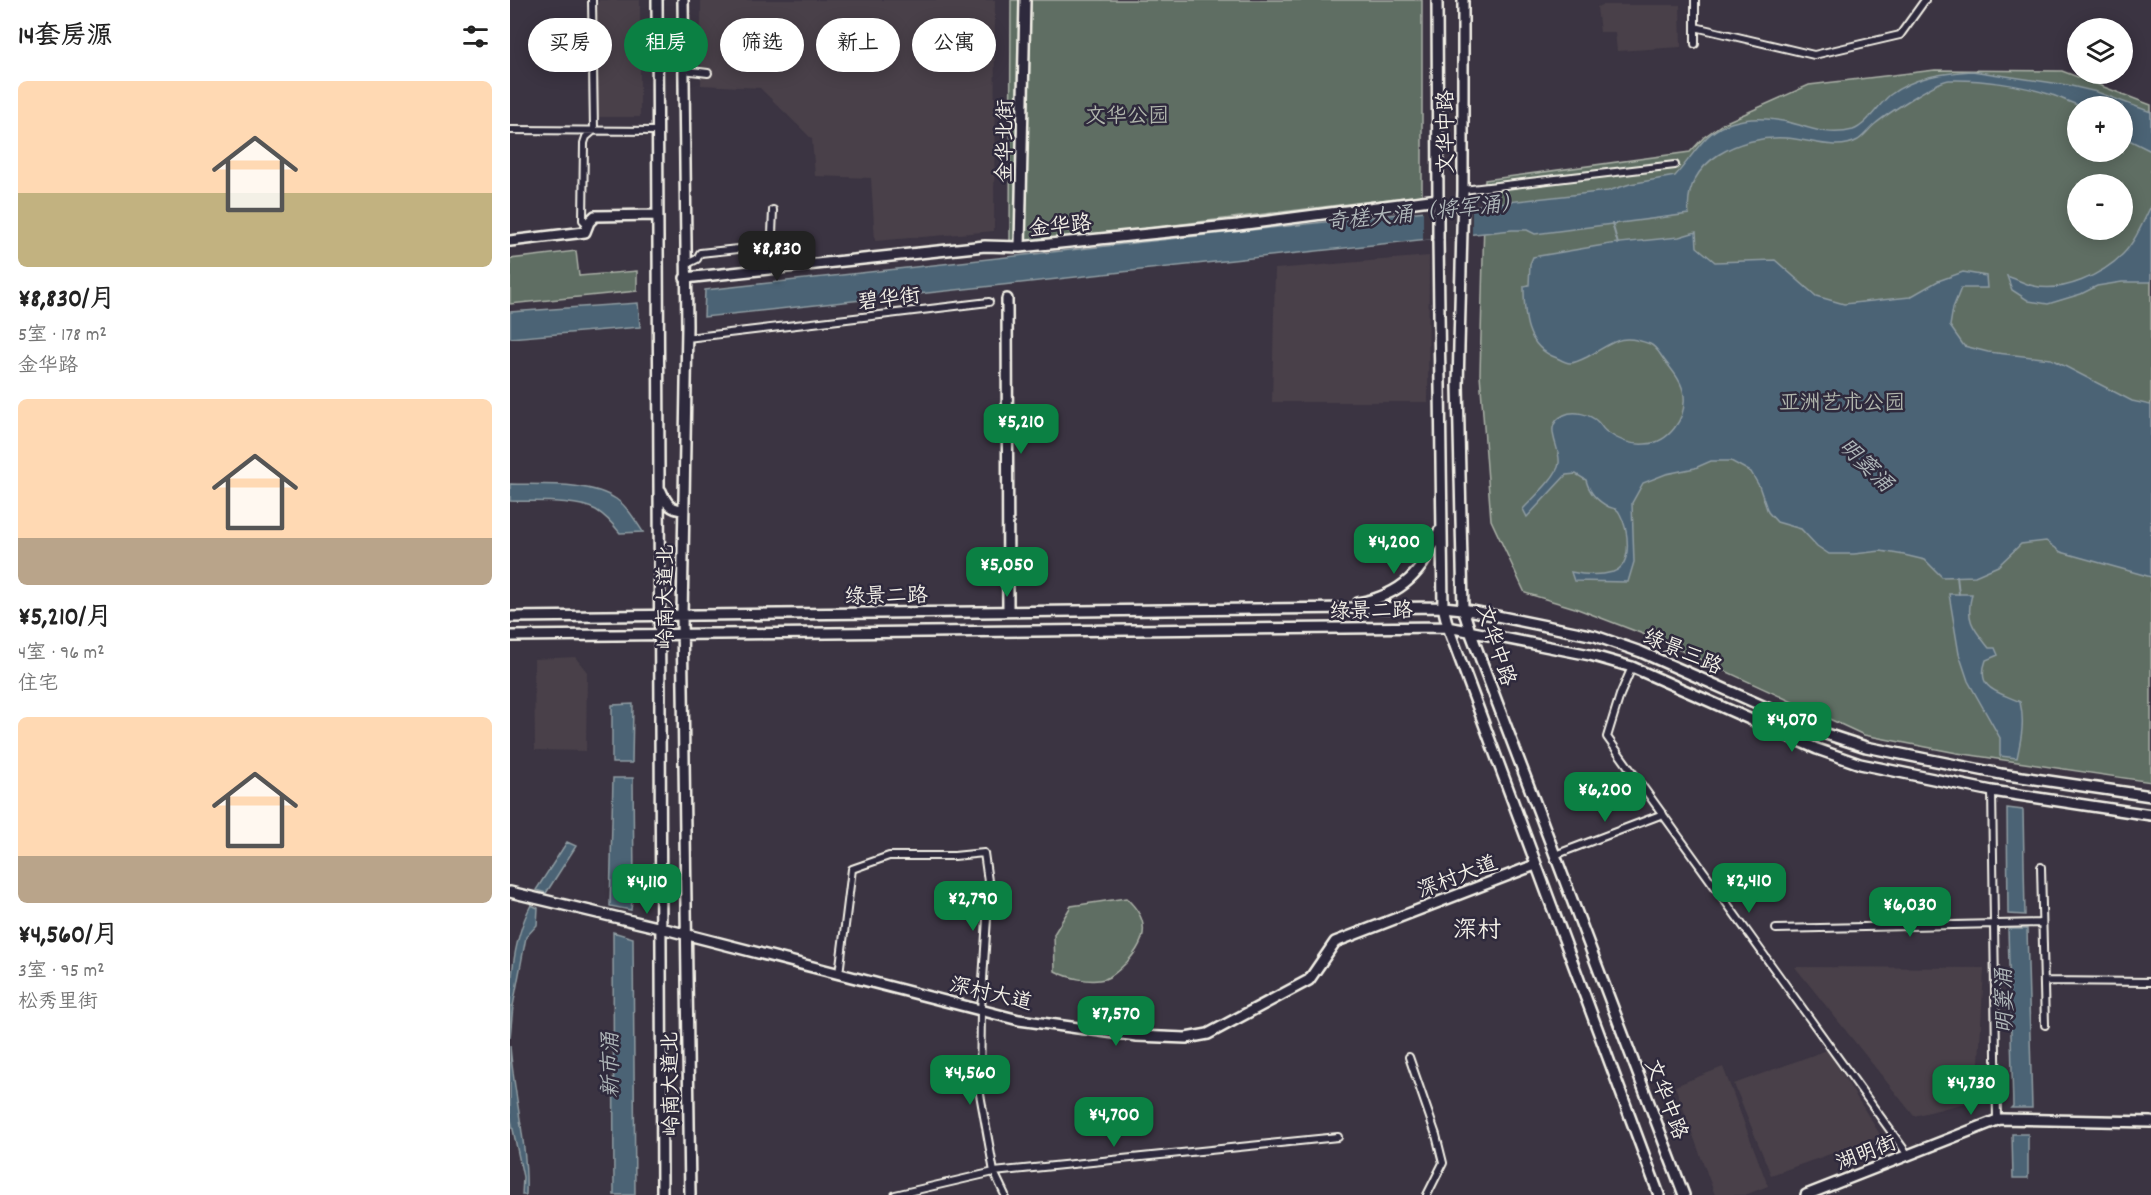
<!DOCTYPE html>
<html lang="zh">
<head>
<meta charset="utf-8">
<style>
  :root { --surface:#fff; --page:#f2f2f2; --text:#222; --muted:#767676; --accent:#0b8043 }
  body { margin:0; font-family:Dekko,"LXGW WenKai TC",sans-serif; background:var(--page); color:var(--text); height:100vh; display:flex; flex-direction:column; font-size:22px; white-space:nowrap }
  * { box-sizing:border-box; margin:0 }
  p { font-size:20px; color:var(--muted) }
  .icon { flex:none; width:33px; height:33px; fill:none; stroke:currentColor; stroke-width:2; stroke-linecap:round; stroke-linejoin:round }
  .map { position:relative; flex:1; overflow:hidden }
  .drawer { display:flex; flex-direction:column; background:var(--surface); width:510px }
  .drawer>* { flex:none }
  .hud { position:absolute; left:18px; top:18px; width:570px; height:54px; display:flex; gap:12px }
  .fabs { position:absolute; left:1557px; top:18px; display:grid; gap:12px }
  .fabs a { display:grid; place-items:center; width:66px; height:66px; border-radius:50%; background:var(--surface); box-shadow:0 3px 15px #0003; font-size:30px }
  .price { position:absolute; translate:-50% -51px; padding:0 14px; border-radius:12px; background:var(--accent); color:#fff; font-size:20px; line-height:39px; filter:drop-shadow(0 2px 3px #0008) }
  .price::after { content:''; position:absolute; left:50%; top:36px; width:18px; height:14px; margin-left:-9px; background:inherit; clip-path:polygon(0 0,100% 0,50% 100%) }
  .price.on { background:#222; color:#fff }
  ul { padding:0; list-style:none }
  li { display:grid; align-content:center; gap:12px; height:318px; padding:0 18px }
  li span { display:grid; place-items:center; height:186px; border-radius:9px; color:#555 }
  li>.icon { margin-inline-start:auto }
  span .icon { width:108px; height:108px; fill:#fffc; stroke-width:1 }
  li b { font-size:26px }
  h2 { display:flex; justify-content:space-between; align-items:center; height:72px; padding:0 18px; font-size:26px }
  .chip { padding:0 21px; border-radius:27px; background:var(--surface); box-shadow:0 3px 15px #0003; font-size:21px; line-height:54px }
  .chip.on { background:var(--accent); color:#fff }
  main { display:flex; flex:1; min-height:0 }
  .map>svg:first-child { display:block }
</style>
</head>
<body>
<main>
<section class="drawer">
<h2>14套房源<svg class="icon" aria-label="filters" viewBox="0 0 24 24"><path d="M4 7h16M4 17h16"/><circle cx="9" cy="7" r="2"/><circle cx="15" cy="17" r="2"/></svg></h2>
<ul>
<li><span style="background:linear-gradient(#ffd9b3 60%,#c2b280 0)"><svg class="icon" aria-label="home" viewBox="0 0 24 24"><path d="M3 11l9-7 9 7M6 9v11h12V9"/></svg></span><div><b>¥8,830/月</b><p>5室 · 178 m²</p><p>金华路</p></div></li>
<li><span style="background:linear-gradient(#ffd9b3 75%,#b9a48a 0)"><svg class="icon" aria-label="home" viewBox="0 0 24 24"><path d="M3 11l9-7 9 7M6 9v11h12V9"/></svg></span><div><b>¥5,210/月</b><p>4室 · 96 m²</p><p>住宅</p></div></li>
<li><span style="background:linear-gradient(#ffd9b3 75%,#b9a48a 0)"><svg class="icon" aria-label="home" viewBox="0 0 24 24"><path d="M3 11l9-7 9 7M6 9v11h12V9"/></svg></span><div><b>¥4,560/月</b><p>3室 · 95 m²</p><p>松秀里街</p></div></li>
</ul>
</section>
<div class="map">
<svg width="1641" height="1195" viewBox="0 0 1641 1195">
  <rect width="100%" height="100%" fill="#3b3442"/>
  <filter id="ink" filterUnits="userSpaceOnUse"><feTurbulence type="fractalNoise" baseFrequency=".0167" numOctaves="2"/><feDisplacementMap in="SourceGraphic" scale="12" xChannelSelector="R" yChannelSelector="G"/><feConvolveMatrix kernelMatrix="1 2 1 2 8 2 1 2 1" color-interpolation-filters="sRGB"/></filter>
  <g filter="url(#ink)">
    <path fill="#494049" d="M89,0H130V117H86L85,11Z
      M191,0H485L484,231L365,241L361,178L305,176L302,139L250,88L191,85Z
      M1093,5H1170L1171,47L1107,51L1105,32H1090L1087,7Z
      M919,256L918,402H762L765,269Z
      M65,657L77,672L76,751L25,750L24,659Z
      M1285,967L1474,968L1467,1100L1404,1116Z
      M1317,1050L1371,1136L1261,1175L1224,1084Z
      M1213,1067L1258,1186L1235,1195H1205L1165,1086Z"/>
    <path fill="#5f6e64" stroke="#aab0a6" stroke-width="1.5" fill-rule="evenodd" d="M501,0H912V195L500,245Z
      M1425,70L1552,71L1641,105V782L1447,753L1354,735L1146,639L1065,608L1015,593L981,520L970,374L975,180L1180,152L1194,137L1214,123L1299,85ZM1568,106H1612V152H1568ZM1568,184H1612V230H1568Z
      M66,251L69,276L127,271V291L0,304V259Z
      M616,898C640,920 638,939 617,962C611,968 604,976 595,979C580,983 558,978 545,971L544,934L561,906Z"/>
    <path fill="#4b6374" stroke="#8f9ca2" stroke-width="1.5" d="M1462,71L1557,85L1587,92L1641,112V151L1613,137L1612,106C1600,106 1583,110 1572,106C1562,104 1552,98 1542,95C1512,85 1470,79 1439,80C1426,81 1376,115 1365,124C1359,129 1354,136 1348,140C1327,152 1298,139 1276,138C1231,135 1172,161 1179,214L1025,234L1017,230H1002L194,317L195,290L1098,191L1120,184L1165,176C1176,164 1185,149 1197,137C1222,114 1259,116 1289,125C1307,131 1324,135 1343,130C1357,125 1368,105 1380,95C1404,77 1433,73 1462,71Z
      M1641,206V282H1612L1587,286L1571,294L1538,304L1519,301L1502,290L1497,276C1506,279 1515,284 1524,286C1553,293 1592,275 1613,254C1625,242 1633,222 1641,206Z
      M1186,232L1187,247L1205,262L1265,260L1306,296L1334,304L1400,297L1428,281L1453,272L1476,276L1477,288H1451L1443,308L1440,326L1454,346L1478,352L1541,359L1622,401L1641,405V577L1551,552L1536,541L1511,544L1488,566L1465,576L1432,577L1415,560L1394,555L1371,551L1344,554H1319L1307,546L1291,529L1267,522L1258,512L1249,486L1241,472L1221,461H1201L1185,468L1156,474L1133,483L1122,503L1124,562L1118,582L1064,581L1061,572C1075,575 1089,576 1103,572C1124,565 1118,529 1110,514C1107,508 1104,509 1099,507C1087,501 1079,492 1076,480L1066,474L1056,475L1017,517L1013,509C1022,499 1048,476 1049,463C1051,446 1031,426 1054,415C1064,410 1080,414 1088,422C1091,425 1093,430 1097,432C1108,440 1122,445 1135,444C1159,443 1176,419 1174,396C1173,383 1163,371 1155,361C1150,355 1147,347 1140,344C1109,332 1103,343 1077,357C1073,359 1065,363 1060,363C1056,363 1051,360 1047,358C1015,347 1014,315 1014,286L1019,285L1020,264L1023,257L1100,244L1169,237Z
      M128,303L130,327L0,338V312Z
      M0,484C31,485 80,481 106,499C118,507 125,520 133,532L110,533C103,524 96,516 86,510C66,499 23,502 0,501Z
      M1439,594H1462C1455,620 1463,628 1479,648H1485L1488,655L1476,660C1465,690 1489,692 1510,702C1515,722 1511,739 1507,758L1490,756V738L1458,681L1449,654Z
      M123,704L122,763H102V705Z
      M103,778H123L124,883L121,910L100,906Z
      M1497,808L1513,810L1515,915L1498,914Z
      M57,842L66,846L36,893L26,890Z
      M21,905L28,908L27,925L16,937L3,1006L0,1038C0,994 0,945 21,905Z
      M1498,929H1517L1522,1108H1501L1503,1106Z
      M103,932L123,938L125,1195H104Z
      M0,1046C4,1096 18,1145 16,1195H12L13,1177L0,1115Z
      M1502,1134H1518V1178H1503Z"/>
    <path fill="#3b3442" d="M962,205V236L913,240V210Z"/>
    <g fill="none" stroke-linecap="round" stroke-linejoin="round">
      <path stroke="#8f9ca2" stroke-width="2" d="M1102,223L1108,244
        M1447,576L1449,594"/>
      <g stroke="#f4f1e8" stroke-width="10">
        <path id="street" d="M82,0L84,130
          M1185,0V44
          M1185,27L1304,55L1390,35L1415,0
          M173,70L198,73
          M0,130L148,131
          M953,190L1165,165
          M78,225L73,220L74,143L76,137L83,131
          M175,265L187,259L190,253L228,249L257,243L262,234L263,210
          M177,338L479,302
          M1122,667L1110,695L1097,737L1398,1155
          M1482,791L1487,1121
          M1045,855L1153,814
          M1531,867L1535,1025
          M1266,929L1532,923
          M329,974L342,869L379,856H444L474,853L479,888L471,1010L470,1094L484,1172L495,1195
          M1534,981L1641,982
          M899,1057L926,1135L933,1163L917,1195
          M385,1195L484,1172L828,1137"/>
      </g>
      <g stroke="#f4f1e8" stroke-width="14">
        <path id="secondary" d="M147,0L152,1195
          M173,0L177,326L172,616L180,1195
          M927,0L928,205
          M953,0V190L948,385L953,609L960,631L1174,1195
          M928,239L933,607L938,627L1149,1195
          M0,241L75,232L79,222L85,216L148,215
          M510,247L515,0
          M175,278L475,246L510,247L728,225L928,199
          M497,299L498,611
          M151,491C156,503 161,510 174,510
          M848,603C892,595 914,572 929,531
          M0,617L933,607L953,609L1085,636L1131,652L1316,734L1356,747L1491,774L1641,796
          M0,636L938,627L1080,655L1122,667L1307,749L1350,764L1482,791L1641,815
          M0,892L151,928L509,1020L627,1036L676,1038L698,1034L799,980L825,942L1025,865
          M1296,1195L1490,1119L1641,1122"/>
      </g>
      <use href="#street" stroke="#2f2a3d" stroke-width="6"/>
      <use href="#secondary" stroke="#2f2a3d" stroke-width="9"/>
      <g stroke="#f4f1e8" stroke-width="14" stroke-linecap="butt">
        <path id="secondary-bridge" d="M928,208V239"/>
      </g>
      <use href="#secondary-bridge" stroke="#2f2a3d" stroke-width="9"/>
    </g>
  </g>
  <g text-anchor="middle" stroke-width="5" stroke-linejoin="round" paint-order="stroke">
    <g font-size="21" fill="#b1b6ad" stroke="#2f2a3d">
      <text x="617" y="122">文华公园</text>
      <text x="1332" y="409">亚洲艺术公园</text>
    </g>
    <g font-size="21" fill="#f4f1e8" stroke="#2f2a3d">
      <text transform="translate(935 132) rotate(-90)" y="7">文华中路</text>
      <text transform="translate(494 141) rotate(-89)" y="7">金华北街</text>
      <text transform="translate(550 225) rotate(-6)" y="7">金华路</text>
      <text transform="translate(379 298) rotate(-7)" y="7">碧华街</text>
      <text transform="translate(376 595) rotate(-1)" y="7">绿景二路</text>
      <text transform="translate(155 597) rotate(-90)" y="7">岭南大道北</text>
      <text transform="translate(861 610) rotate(-1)" y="7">绿景二路</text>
      <text transform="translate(987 645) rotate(72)" y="7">文华中路</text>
      <text transform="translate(1173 651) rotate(23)" y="7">绿景三路</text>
      <text transform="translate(947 876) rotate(-21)" y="7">深村大道</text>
      <text transform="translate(481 993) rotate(13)" y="7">深村大道</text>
      <text transform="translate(160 1084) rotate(-91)" y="7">岭南大道北</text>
      <text transform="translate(1157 1099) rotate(69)" y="7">文华中路</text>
      <text transform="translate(1356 1152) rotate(-21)" y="7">湖明街</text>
    </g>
    <g font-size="22" font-style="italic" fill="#b0b8ba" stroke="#2f2a3d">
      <text transform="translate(914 211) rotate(-6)" y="8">奇槎大涌（将军涌）</text>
      <text transform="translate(1357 464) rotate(44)" y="8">明窦涌</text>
      <text transform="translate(1493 1001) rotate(-91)" y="8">明窦涌</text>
      <text transform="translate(99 1065) rotate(-90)" y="8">新市涌</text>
    </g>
    <g font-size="24" fill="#f4f1e8" stroke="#2f2a3d">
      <text x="967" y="937">深村</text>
    </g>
  </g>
</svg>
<div class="fabs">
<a><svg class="icon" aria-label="layers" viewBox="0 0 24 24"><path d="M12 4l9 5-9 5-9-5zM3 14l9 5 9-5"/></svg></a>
<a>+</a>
<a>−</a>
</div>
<b class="price on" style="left:267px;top:282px">¥8,830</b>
<b class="price" style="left:511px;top:455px">¥5,210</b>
<b class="price" style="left:884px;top:575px">¥4,200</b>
<b class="price" style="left:497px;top:598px">¥5,050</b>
<b class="price" style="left:1282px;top:753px">¥4,070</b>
<b class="price" style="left:1095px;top:823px">¥6,200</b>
<b class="price" style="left:1239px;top:914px">¥2,410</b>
<b class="price" style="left:137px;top:915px">¥4,110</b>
<b class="price" style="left:463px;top:932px">¥2,790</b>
<b class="price" style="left:1400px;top:938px">¥6,030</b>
<b class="price" style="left:606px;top:1047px">¥7,570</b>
<b class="price" style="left:460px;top:1106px">¥4,560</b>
<b class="price" style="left:1461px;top:1116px">¥4,730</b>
<b class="price" style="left:604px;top:1148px">¥4,700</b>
<div class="hud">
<a class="chip">买房</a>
<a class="chip on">租房</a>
<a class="chip">筛选</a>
<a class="chip">新上</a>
<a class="chip">公寓</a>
</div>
</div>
</main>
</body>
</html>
